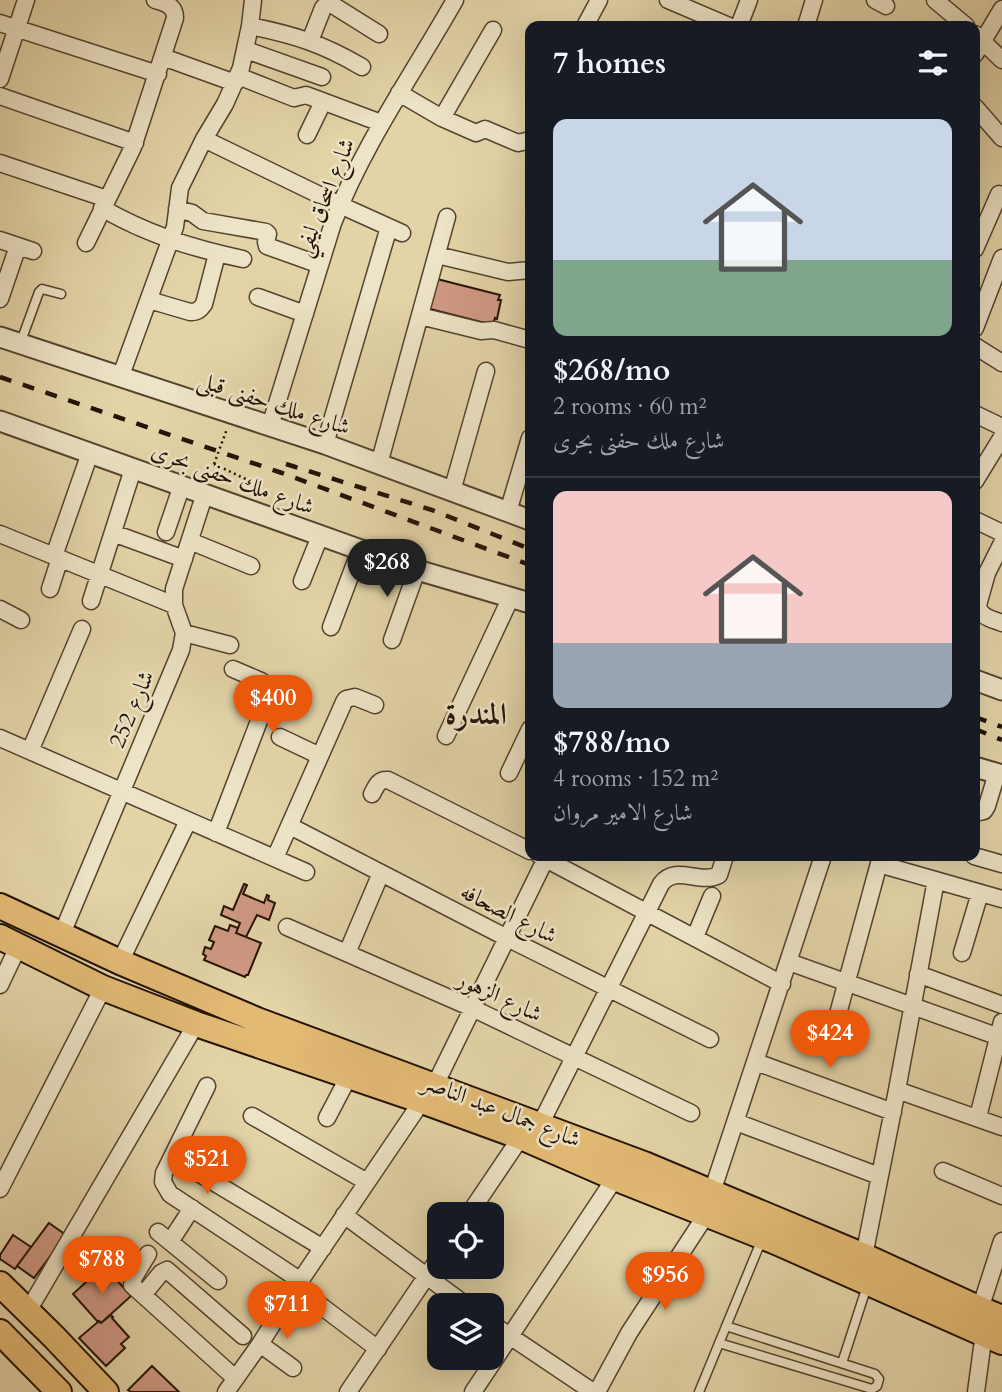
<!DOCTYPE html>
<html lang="en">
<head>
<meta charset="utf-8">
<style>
  :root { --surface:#171b24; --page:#20242c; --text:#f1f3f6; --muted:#9ea1a6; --line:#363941; --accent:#ea580c }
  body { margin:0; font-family:Cardo,Amiri,serif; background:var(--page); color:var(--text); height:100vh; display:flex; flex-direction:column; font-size:26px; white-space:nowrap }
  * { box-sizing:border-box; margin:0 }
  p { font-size:23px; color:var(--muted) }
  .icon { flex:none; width:38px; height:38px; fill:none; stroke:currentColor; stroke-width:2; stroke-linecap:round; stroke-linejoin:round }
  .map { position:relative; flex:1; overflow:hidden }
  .side { position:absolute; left:525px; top:21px; width:455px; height:840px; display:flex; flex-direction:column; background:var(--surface); border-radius:14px; box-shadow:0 7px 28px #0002 }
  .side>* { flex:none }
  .tools { position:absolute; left:427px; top:1202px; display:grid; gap:14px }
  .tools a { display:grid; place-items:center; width:77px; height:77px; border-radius:14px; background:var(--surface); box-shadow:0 7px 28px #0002; font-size:35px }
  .price { position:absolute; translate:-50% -60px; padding:0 16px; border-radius:24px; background:var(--accent); color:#fff; font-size:23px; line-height:46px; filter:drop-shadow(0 2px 4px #0008) }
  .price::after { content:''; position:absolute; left:50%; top:42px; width:21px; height:16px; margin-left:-10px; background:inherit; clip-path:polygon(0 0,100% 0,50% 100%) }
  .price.selected { background:#222; color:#fff }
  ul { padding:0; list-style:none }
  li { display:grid; align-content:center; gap:14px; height:371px; padding:0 28px }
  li+li { border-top:2px solid var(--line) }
  li span { display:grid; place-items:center; height:217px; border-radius:14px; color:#555 }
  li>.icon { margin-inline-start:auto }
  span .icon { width:126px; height:126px; fill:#fffc; stroke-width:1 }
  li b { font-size:30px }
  h2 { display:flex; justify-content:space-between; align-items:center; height:84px; padding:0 28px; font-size:30px }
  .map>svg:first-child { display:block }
</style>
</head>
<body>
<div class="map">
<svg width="1002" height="1392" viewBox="0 0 1002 1392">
  <rect width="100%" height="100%" fill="#e3d4a8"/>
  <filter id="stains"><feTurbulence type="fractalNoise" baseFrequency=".00286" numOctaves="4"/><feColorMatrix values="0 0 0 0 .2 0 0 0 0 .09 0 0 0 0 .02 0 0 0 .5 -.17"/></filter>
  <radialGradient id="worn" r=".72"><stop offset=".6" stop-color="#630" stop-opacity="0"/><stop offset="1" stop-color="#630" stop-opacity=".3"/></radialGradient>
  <path fill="#d09984" stroke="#241306" stroke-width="2" d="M433,278L500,295L498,300H501L497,319L495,318L493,325L426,308Z
    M244,884L247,885L243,894L264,903L267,895L269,896L268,900L275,903L269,920L257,915L246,937L236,933L240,923L221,915L224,906L233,910Z
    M230,925L238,928L236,933L261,943L248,975H246L245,977L204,960L206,956L203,954L205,947L211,949L214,942L209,940L215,926L228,931Z
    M49,1223L66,1235L34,1278L17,1266Z
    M13,1235L31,1247L15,1269L0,1259V1255Z
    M107,1269L131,1296L101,1323L99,1321L98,1322L73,1294L96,1273L99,1276Z
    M111,1315L113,1317L112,1318L129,1337L121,1344L125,1348L106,1366L79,1338L99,1321L101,1323Z
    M152,1366L179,1392H131L128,1390Z"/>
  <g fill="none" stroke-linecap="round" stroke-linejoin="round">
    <g stroke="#54432e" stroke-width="11">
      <path id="service" d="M20,344L39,292L42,289L61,294
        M719,1343L872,1389L877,1386L879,1379L875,1374L726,1326
        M842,1363L867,1286
        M699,1392L762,1239"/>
    </g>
    <g stroke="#54432e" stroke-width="19">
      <path id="minor" d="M668,0L729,26
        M875,0L886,6
        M935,0L966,26
        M0,23L158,74
        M250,26C295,35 323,44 362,67
        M585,26L599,0
        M739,26L749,0
        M806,26L814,0
        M975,34L1002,60
        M310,41L323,8L326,5L331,4L379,34
        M246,50L322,77
        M975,54L1002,9
        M163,57L235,83
        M238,76L294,98L306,95L381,123
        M0,79L26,0
        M399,93L442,118L476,133L485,129L518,143L530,140
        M0,96L135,143
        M975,107L1002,138
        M442,118L493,30
        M307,135L323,102
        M204,139L340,205L402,233
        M0,163L107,199
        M102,208C146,234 194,249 243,259
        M177,209L192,213L203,221L266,232L268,234L266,242L267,246L320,265
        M0,240L33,251
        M86,243L133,147L175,18C175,5 165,3 155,0
        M975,249L999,194
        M437,255L508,272L530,270
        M258,297L305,314
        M0,299L18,246
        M149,300L190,312C197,312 200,310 204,304L217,254
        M420,316L481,331L494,330L530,340
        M975,328L1002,258
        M975,346L1002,363
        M120,378L175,227L180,188L204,139L225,104L241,68L250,26L253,0
        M975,414L1002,427
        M270,426L333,223C364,143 413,74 455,0
        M325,444L389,227
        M379,464L447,217
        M975,481L1002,437
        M452,491L486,371
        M508,512L530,438
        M975,520L1002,533
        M166,532L182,485
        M113,533L184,559
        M0,534L174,605
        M190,541L251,566
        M1002,543L987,573L978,605C979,617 992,619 1002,623
        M54,556L90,453
        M302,581L320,536
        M50,589L60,558
        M91,601L133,469
        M0,609L21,620
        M331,627L360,550
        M184,633L230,645
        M392,640L417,570
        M446,736L511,597
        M280,737L320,756
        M0,738L306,872
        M30,751L82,629
        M509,773L530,729
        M372,794C376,787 378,779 388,780L530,851
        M975,813L984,811L987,806L997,773
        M290,826L507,938L710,1039
        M216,833L267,700V686L261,681L233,669
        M540,856L782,984
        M974,856L1002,864
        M275,858L344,702L346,699L355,697L375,705
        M879,864L1002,899
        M287,927L472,1008L691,1113
        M61,936L181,650L184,633L174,605V589L205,493
        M695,937L712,896
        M347,953L381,873
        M962,953L980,893
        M120,962L188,821
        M789,962L1002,1038
        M918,974L1002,1005
        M0,985L18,947
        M829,1047L881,856
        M756,1062L893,1112
        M435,1085L547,856
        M207,1086L164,1173L163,1182L170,1194L301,1281
        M897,1090L1002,1127
        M252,1116L367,1182
        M978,1117L1002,1022
        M327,1118L349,1076
        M736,1122L879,1176
        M540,1125L661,884C676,864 699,885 719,875L725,856
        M172,1157L323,1248
        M943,1171L1002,1196
        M0,1189L103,988
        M712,1192L823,856
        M469,1214L521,1137
        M344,1215L467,1306
        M158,1232L218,1281
        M170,1242L192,1208
        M148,1254L134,1277L132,1285L235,1378
        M864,1256L897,1090L936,880
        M296,1287L378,1349
        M143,1295L161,1273L167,1270L243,1336
        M980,1309L1002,1241
        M28,1311L196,1024
        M492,1324L593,1392
        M260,1344L293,1368
        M226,1392L260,1344L296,1287L422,1101
        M348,1392L439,1258
        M473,1392L615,1178
        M597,1392L629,1333L706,1215
        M976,1392L984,1333"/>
    </g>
    <g stroke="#54432e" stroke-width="23">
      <path id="tertiary" d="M0,337L325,444L530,520
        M0,421L417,570L530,603
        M975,680L1002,690
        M975,767L1002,775"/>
    </g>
    <g stroke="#241306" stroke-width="28">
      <path id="primary" d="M0,906L120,962L257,1020L644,1164L864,1256L980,1309L1002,1318
        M0,937L103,988L196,1024L422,1101L521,1137L615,1178L776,1242L1002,1342"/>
    </g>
    <g stroke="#241306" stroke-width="28">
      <path id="trunk" d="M0,1284L54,1337L106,1392
        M0,1332L59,1392"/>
    </g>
    <path stroke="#241306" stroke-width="2.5" stroke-dasharray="2 3.5" stroke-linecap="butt" d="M214,464L252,482L248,494"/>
    <use href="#service" stroke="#ede3c6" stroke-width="8"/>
    <use href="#minor" stroke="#ede3c6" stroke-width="16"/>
    <use href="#tertiary" stroke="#ede3c6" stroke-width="19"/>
    <use href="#primary" stroke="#e2ba74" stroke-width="24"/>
    <use href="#trunk" stroke="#e2ba74" stroke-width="24"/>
    <path stroke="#241306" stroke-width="4.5" stroke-dasharray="12 12" stroke-linecap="butt" d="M0,377L282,473L530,565
      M286,464L432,510L530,549
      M975,717L1002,727
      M975,729L1002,740"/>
    <path stroke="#241306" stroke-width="2.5" stroke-dasharray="2 3.5" stroke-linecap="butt" d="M214,464L227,429"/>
  </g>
  <g text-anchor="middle" stroke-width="5" stroke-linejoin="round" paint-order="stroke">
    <g font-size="23" fill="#241306" stroke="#ede3c6">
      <text transform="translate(324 197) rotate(-68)" y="8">شارع اسحاق ليفي</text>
      <text transform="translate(274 403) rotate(18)" y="8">شارع ملك حفنى قبلى</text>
      <text transform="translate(233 478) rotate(20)" y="8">شارع ملك حفنى بحرى</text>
      <text transform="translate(131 709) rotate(-67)" y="8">شارع 252</text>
      <text transform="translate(509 913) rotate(27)" y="8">شارع الصحافه</text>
      <text transform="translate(500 996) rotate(25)" y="8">شارع الزهور</text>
      <text transform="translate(502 1110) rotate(21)" y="8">شارع جمال عبد الناصر</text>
    </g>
    <g font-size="30" font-weight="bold" fill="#241306" stroke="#ede3c6">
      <text x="476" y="724">المندرة</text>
    </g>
  </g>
  <rect width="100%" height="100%" filter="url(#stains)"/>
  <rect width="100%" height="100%" fill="url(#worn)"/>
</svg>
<div class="tools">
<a><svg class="icon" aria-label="locate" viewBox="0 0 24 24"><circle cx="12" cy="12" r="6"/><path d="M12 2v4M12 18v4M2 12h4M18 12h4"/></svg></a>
<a><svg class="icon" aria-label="layers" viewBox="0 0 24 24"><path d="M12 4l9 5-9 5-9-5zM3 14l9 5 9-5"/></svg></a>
</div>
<b class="price selected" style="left:387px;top:599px">$268</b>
<b class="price" style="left:273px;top:735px">$400</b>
<b class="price" style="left:830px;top:1070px">$424</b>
<b class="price" style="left:207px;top:1196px">$521</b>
<b class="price" style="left:102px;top:1296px">$788</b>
<b class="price" style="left:665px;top:1312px">$956</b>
<b class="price" style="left:287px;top:1341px">$711</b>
<section class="side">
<h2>7 homes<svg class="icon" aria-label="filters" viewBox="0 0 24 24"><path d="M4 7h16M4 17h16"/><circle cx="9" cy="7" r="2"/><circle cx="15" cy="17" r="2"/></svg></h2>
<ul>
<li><span style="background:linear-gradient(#c9d6e8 65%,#7fa58c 0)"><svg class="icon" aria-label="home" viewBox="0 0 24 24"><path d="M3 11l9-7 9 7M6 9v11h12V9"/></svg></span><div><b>$268/mo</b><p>2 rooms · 60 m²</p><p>شارع ملك حفنى بحرى</p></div></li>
<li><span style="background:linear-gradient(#f6c9c9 70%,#9aa5b1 0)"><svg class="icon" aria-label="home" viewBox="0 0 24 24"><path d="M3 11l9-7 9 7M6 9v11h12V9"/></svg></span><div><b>$788/mo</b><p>4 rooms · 152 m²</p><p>شارع الامير مروان</p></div></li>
</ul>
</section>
</div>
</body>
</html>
